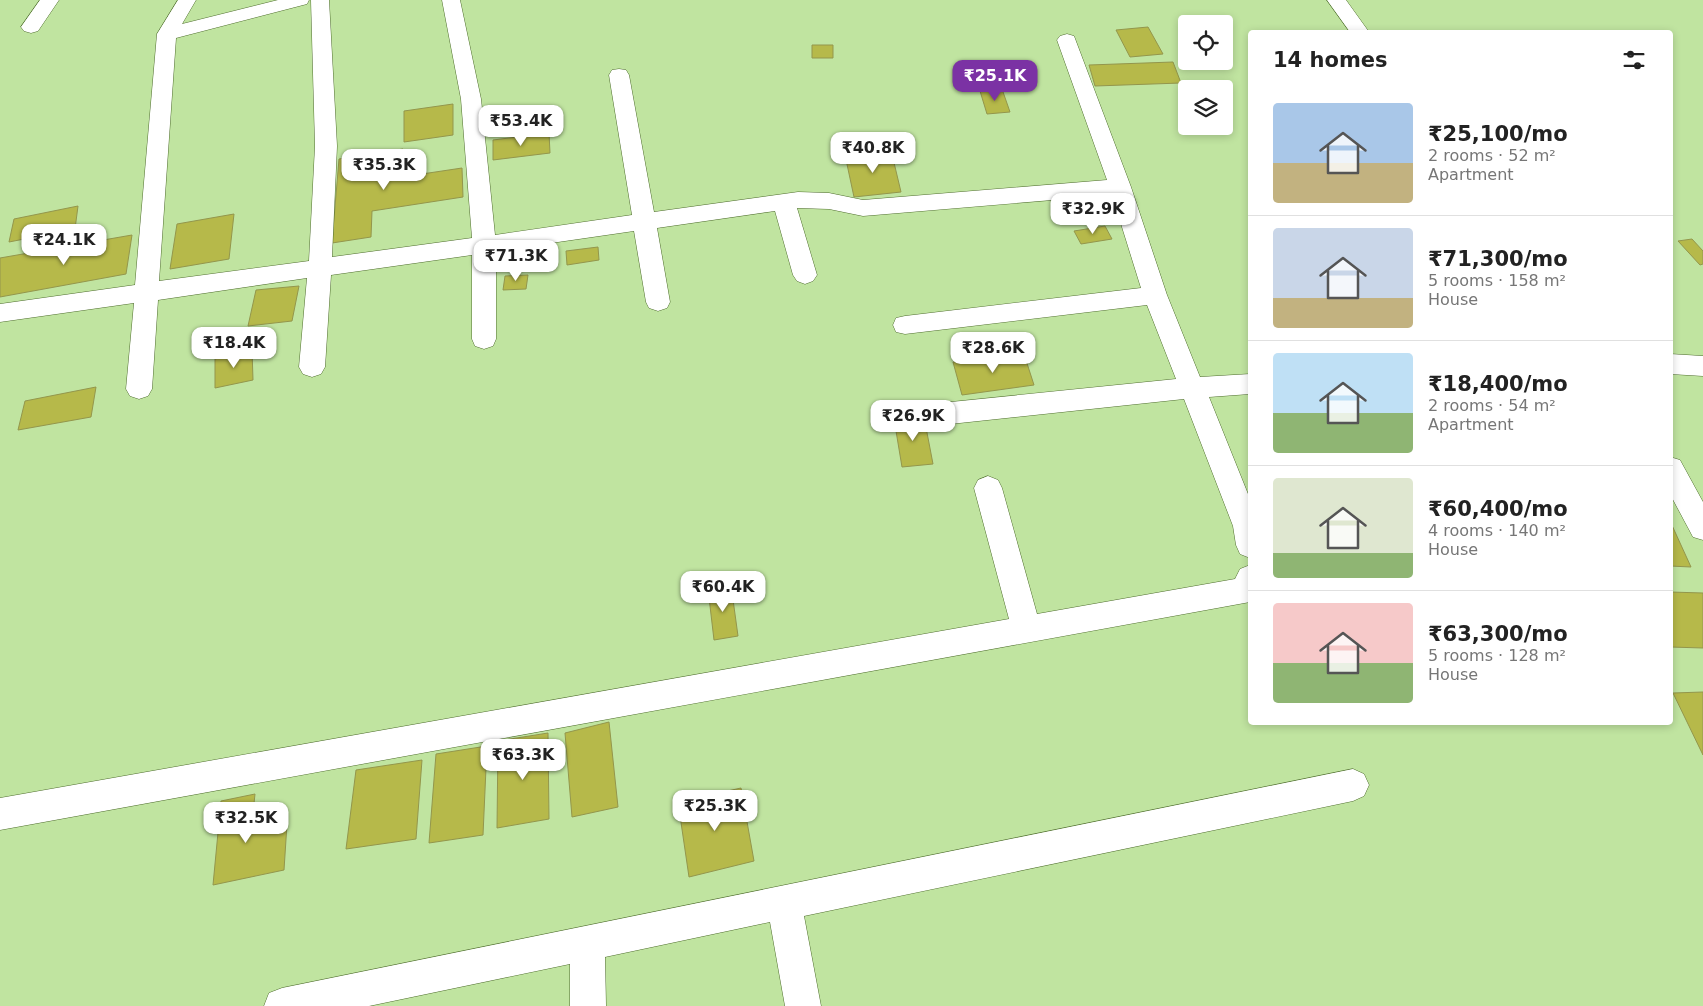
<!DOCTYPE html>
<html lang="en">
<head>
<meta charset="utf-8">
<style>
  :root { --surface:#fff; --page:#f6f6f6; --text:#222; --muted:#767676; --line:#e0e0e0; --accent:#7b32a4 }
  body { margin:0; font-family:"DejaVu Sans",sans-serif; background:var(--page); color:var(--text); height:100vh; display:flex; flex-direction:column; font-size:19px; white-space:nowrap }
  * { box-sizing:border-box; margin:0 }
  p { font-size:16px; color:var(--muted) }
  .icon { flex:none; width:28px; height:28px; fill:none; stroke:currentColor; stroke-width:2; stroke-linecap:round; stroke-linejoin:round }
  .map { position:relative; flex:1; overflow:hidden }
  .panel { position:absolute; left:1248px; top:30px; width:425px; height:695px; display:flex; flex-direction:column; background:var(--surface); border-radius:5px; box-shadow:0 2px 8px #0003 }
  .panel>* { flex:none }
  .tools { position:absolute; left:1178px; top:15px; display:grid; gap:10px }
  .tools a { display:grid; place-items:center; width:55px; height:55px; border-radius:5px; background:var(--surface); box-shadow:0 2px 8px #0003; font-size:25px }
  .price { position:absolute; translate:-50% -42px; padding:0 11px; border-radius:10px; background:#fff; color:#222; font-size:16px; line-height:32px; filter:drop-shadow(0 1px 2px #0008) }
  .price::after { content:''; position:absolute; left:50%; top:30px; width:15px; height:11px; margin-left:-8px; background:inherit; clip-path:polygon(0 0,100% 0,50% 100%) }
  .price.current { background:var(--accent); color:#fff }
  ul { padding:0; list-style:none }
  li { display:flex; align-items:center; gap:15px; height:125px; padding:0 25px }
  li+li { border-top:1px solid var(--line) }
  li span { display:grid; place-items:center; flex:none; width:140px; height:100px; border-radius:5px; color:#555 }
  li>.icon { margin-inline-start:auto }
  span .icon { width:60px; height:60px; fill:#fffc; stroke-width:1 }
  li b { font-size:21px }
  h2 { display:flex; justify-content:space-between; align-items:center; height:60px; padding:0 25px; font-size:21px }
  .map>svg:first-child { display:block }
</style>
</head>
<body>
<div class="map">
<svg width="1703" height="1006" viewBox="0 0 1703 1006">
  <rect width="100%" height="100%" fill="#c0e4a0"/>
  <path fill="#b6b94a" stroke="#93964c" d="M1148,27L1163,54L1130,57L1116,30Z
    M812,45H833V58H812Z
    M1173,62L1181,83L1095,86L1089,65Z
    M1002,89L1010,112L987,114L980,91Z
    M453,104V135L404,142V111Z
    M549,133L550,153L493,160V140Z
    M403,149L402,177L462,168L463,197L372,211L371,237L332,243L339,159Z
    M891,150L901,192L854,197L845,155Z
    M78,206L75,229L9,242L14,219Z
    M234,214L229,259L170,269L177,224Z
    M1105,226L1112,239L1081,244L1074,231Z
    M132,235L126,274L0,297V258Z
    M1692,239L1703,251V264L1700,265L1678,241Z
    M598,247L599,260L567,265L566,251Z
    M528,275L526,289L503,290L505,276Z
    M299,286L292,321L248,326L256,290Z
    M252,350L253,380L215,388V359Z
    M1024,354L1034,385L962,395L953,362Z
    M96,387L91,417L18,430L25,401Z
    M924,417L933,464L902,467L894,419Z
    M1670,521L1691,567L1670,566Z
    M731,585L738,636L714,640L708,589Z
    M1670,592L1703,593V648L1670,647Z
    M1703,692V755L1673,693Z
    M609,722L618,807L572,817L565,733Z
    M548,733L549,819L497,828L498,741Z
    M487,746L483,835L429,843L436,754Z
    M422,760L416,839L346,849L356,770Z
    M741,788L754,861L689,877L678,802Z
    M255,794L251,832L287,824L284,870L213,885L221,801Z"/>
  <g fill="none" stroke-linecap="round" stroke-linejoin="round">
    <g stroke="#4f6d2e" stroke-width="1">
      <path id="street" d="M40,0H59L38,31L31,33L24,31L21,27Z
        M178,0H196L182,24L278,0H309L307,4L176,38L159,281L309,261L315,146L311,0H329L337,146L332,257L472,238L461,99L442,0H460L481,99L495,235L632,215L609,75L612,70L619,69L626,70L629,75L654,212L798,192L829,193L863,200L1107,180L1057,40L1060,36L1067,34L1074,36L1131,187L1167,295L1200,377L1250,374V394L1209,397L1250,499V558L1240,554L1236,545L1233,526L1184,399L941,425L932,422L928,414L932,406L941,403L1176,379L1147,305L905,334L896,332L893,325L896,318L905,316L1141,288L1112,195L863,216L829,209L797,208L817,275L813,281L805,284L797,281L793,275L775,211L657,228L670,302L667,308L658,311L649,308L646,302L634,231L496,251V339L493,346L484,349L475,346L472,339V255L331,275L325,367L321,374L312,377L303,374L299,367L307,278L158,300L152,389L148,396L139,399L130,396L126,389L134,303L0,322V304L135,285L157,34Z
        M1670,354L1703,356V376L1670,374Z
        M988,476L998,480L1002,488L1037,614L1235,579L1240,569L1250,565V602L0,830V798L1009,619L974,488L978,480Z
        M1353,769L1364,774L1369,785L1364,796L1353,801L804,916L821,1006H785L770,922L605,957L606,1006H570V964L369,1006H264L269,993L282,988Z"/>
    </g>
    <g stroke="#4f6d2e" stroke-width="1">
      <path id="secondary" d="M1327,0H1346L1369,32H1350Z
        M1670,457L1680,460L1703,502V540L1693,537L1670,494Z"/>
    </g>
    <use href="#street" fill="#fff" fill-rule="evenodd"/>
    <use href="#secondary" fill="#fff" fill-rule="evenodd"/>
  </g>
</svg>
<div class="tools">
<a><svg class="icon" aria-label="locate" viewBox="0 0 24 24"><circle cx="12" cy="12" r="6"/><path d="M12 2v4M12 18v4M2 12h4M18 12h4"/></svg></a>
<a><svg class="icon" aria-label="layers" viewBox="0 0 24 24"><path d="M12 4l9 5-9 5-9-5zM3 14l9 5 9-5"/></svg></a>
</div>
<b class="price current" style="left:995px;top:102px">₹25.1K</b>
<b class="price" style="left:521px;top:147px">₹53.4K</b>
<b class="price" style="left:873px;top:174px">₹40.8K</b>
<b class="price" style="left:384px;top:191px">₹35.3K</b>
<b class="price" style="left:1093px;top:235px">₹32.9K</b>
<b class="price" style="left:64px;top:266px">₹24.1K</b>
<b class="price" style="left:516px;top:282px">₹71.3K</b>
<b class="price" style="left:234px;top:369px">₹18.4K</b>
<b class="price" style="left:993px;top:374px">₹28.6K</b>
<b class="price" style="left:913px;top:442px">₹26.9K</b>
<b class="price" style="left:723px;top:613px">₹60.4K</b>
<b class="price" style="left:523px;top:781px">₹63.3K</b>
<b class="price" style="left:715px;top:832px">₹25.3K</b>
<b class="price" style="left:246px;top:844px">₹32.5K</b>
<section class="panel">
<h2>14 homes<svg class="icon" aria-label="filters" viewBox="0 0 24 24"><path d="M4 7h16M4 17h16"/><circle cx="9" cy="7" r="2"/><circle cx="15" cy="17" r="2"/></svg></h2>
<ul>
<li><span style="background:linear-gradient(#a9c7e8 60%,#c2b280 0)"><svg class="icon" aria-label="home" viewBox="0 0 24 24"><path d="M3 11l9-7 9 7M6 9v11h12V9"/></svg></span><div><b>₹25,100/mo</b><p>2 rooms · 52 m²</p><p>Apartment</p></div></li>
<li><span style="background:linear-gradient(#c9d6e8 70%,#c2b280 0)"><svg class="icon" aria-label="home" viewBox="0 0 24 24"><path d="M3 11l9-7 9 7M6 9v11h12V9"/></svg></span><div><b>₹71,300/mo</b><p>5 rooms · 158 m²</p><p>House</p></div></li>
<li><span style="background:linear-gradient(#bfe0f5 60%,#8fb573 0)"><svg class="icon" aria-label="home" viewBox="0 0 24 24"><path d="M3 11l9-7 9 7M6 9v11h12V9"/></svg></span><div><b>₹18,400/mo</b><p>2 rooms · 54 m²</p><p>Apartment</p></div></li>
<li><span style="background:linear-gradient(#dfe7d0 75%,#8fb573 0)"><svg class="icon" aria-label="home" viewBox="0 0 24 24"><path d="M3 11l9-7 9 7M6 9v11h12V9"/></svg></span><div><b>₹60,400/mo</b><p>4 rooms · 140 m²</p><p>House</p></div></li>
<li><span style="background:linear-gradient(#f6c9c9 60%,#8fb573 0)"><svg class="icon" aria-label="home" viewBox="0 0 24 24"><path d="M3 11l9-7 9 7M6 9v11h12V9"/></svg></span><div><b>₹63,300/mo</b><p>5 rooms · 128 m²</p><p>House</p></div></li>
</ul>
</section>
</div>
</body>
</html>
